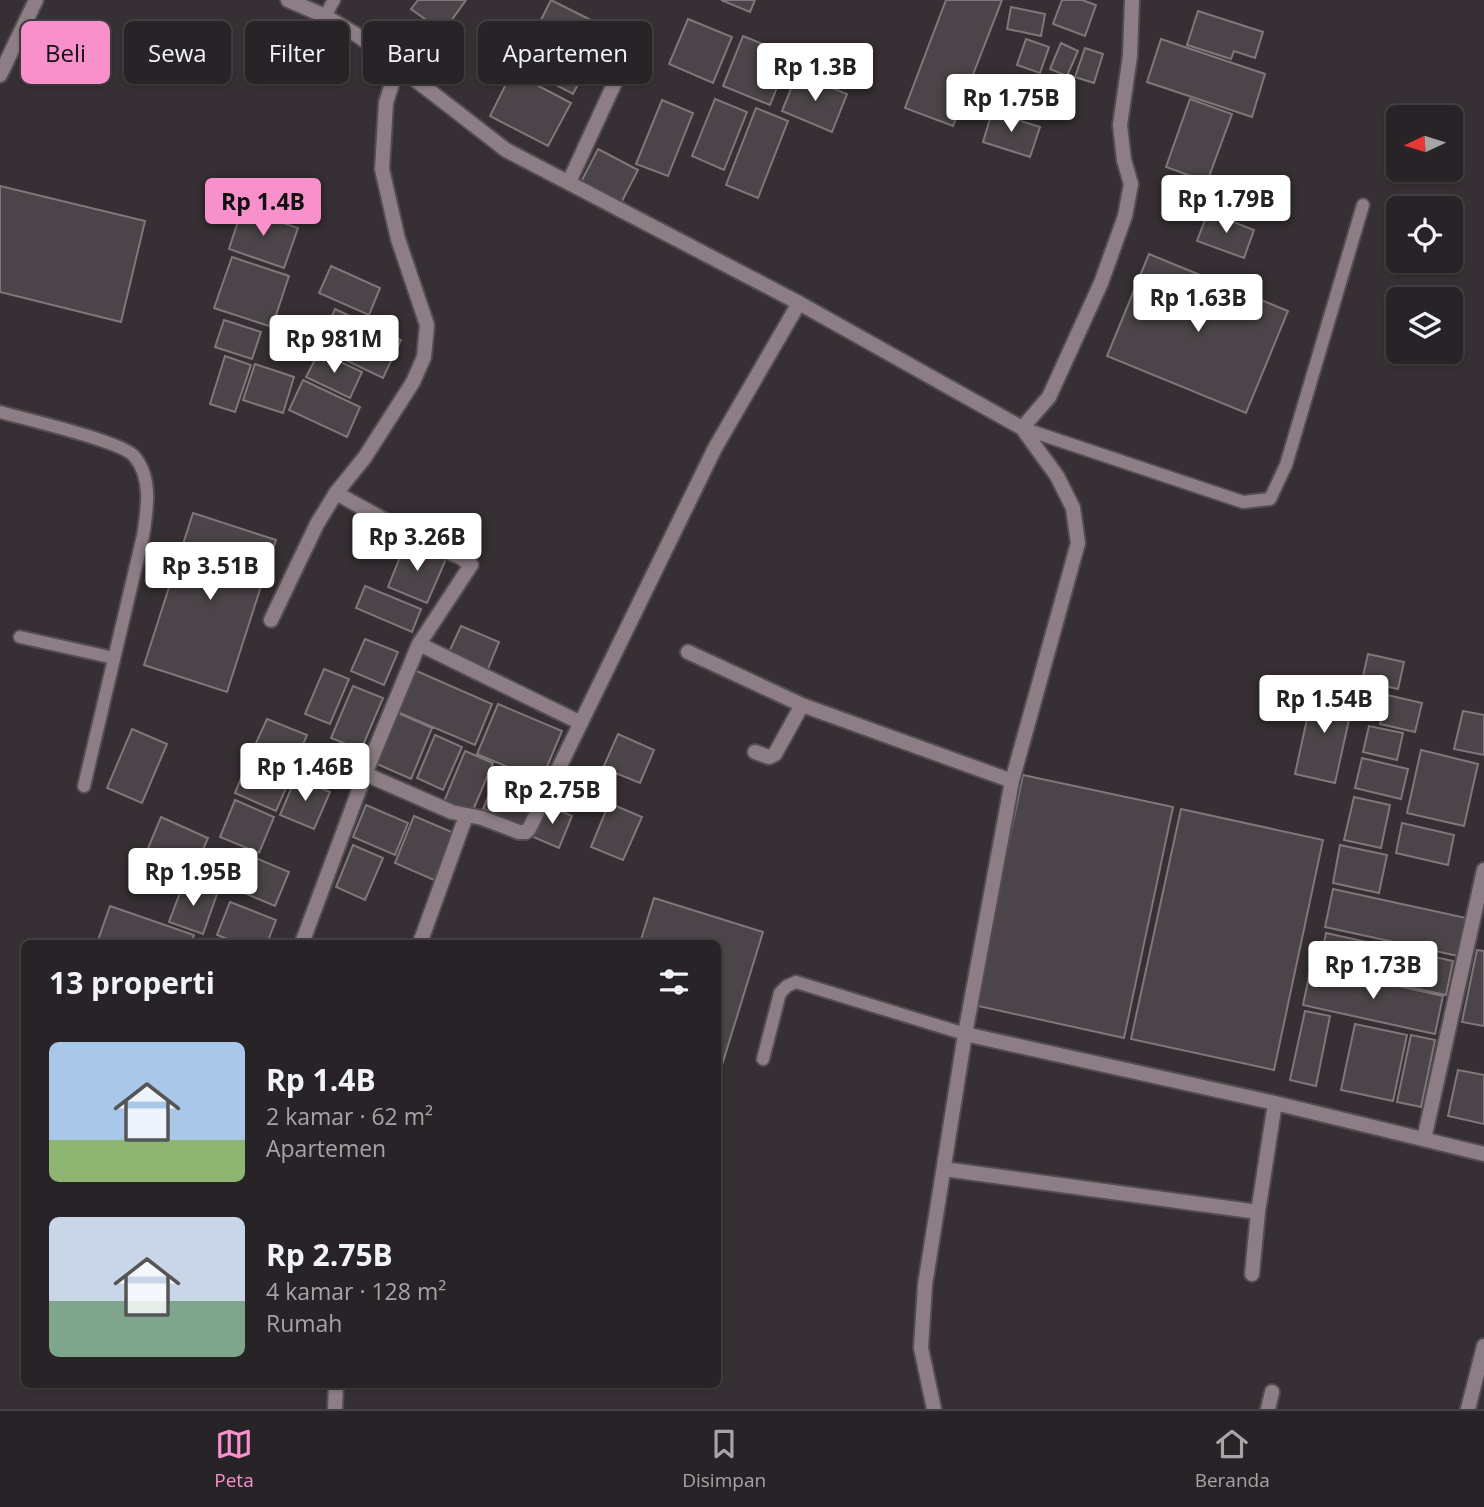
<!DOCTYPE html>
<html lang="id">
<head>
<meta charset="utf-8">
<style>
  :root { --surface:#282326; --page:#342f32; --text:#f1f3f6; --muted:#a5a4a7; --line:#444043; --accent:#f890cc }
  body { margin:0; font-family:"Open Sans",sans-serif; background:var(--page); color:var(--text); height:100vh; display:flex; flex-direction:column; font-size:26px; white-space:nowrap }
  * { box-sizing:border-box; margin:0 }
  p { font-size:23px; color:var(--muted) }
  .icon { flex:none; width:38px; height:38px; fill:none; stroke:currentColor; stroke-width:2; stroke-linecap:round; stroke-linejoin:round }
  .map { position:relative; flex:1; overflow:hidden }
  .side { position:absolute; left:21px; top:940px; width:700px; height:448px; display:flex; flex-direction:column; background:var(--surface); border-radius:10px; box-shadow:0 2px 5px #0004,0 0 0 2px var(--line) }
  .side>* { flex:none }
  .guide { position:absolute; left:21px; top:21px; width:700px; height:63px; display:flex; gap:14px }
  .needle { width:46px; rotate:266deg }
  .controls { position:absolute; left:1386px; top:105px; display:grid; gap:14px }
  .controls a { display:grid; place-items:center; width:77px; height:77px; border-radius:10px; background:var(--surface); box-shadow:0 2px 5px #0004,0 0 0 2px var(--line); font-size:35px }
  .price { position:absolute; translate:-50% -60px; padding:0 16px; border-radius:7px; background:#fff; color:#222; font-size:23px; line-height:46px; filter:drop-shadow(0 2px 4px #0008) }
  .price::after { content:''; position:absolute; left:50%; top:42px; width:21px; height:16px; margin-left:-10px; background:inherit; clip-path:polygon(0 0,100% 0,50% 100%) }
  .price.selected { background:var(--accent); color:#111 }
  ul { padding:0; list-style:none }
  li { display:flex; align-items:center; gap:21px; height:175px; padding:0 28px }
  li span { display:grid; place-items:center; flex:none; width:196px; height:140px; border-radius:10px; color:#555 }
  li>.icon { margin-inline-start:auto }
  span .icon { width:84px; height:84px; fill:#fffc; stroke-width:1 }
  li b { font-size:30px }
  h2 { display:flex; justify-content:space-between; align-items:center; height:84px; padding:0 28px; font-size:30px }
  .chip { padding:0 24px; border-radius:10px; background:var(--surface); box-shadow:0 2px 5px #0004,0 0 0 2px var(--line); font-size:24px; line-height:63px }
  .chip.selected { background:var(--accent); color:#111 }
  .menu { display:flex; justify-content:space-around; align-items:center; height:98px; border-top:2px solid var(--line); background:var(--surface); font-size:19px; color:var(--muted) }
  .menu a { display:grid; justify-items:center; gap:4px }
  .menu .selected { color:var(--accent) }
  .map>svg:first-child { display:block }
</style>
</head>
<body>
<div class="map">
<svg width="1484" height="1409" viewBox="0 0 1484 1409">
  <rect width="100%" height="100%" fill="#362f33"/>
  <path fill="#4b4448" stroke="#7f777b" stroke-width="2" d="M418,0H466L443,32L411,9Z
    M551,0L607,28L573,94L518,65Z
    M721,0H755L750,12Z
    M946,0H1002L953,126L905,108Z
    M1062,0H1082L1096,5L1085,36L1053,24Z
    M1011,7L1045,14L1041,36L1007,29Z
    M1198,11L1263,32L1255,58L1234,51L1231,59L1187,45Z
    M688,19L732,37L713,83L669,64Z
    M743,36L790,55L770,105L723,86Z
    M1026,39L1049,47L1040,73L1017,65Z
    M1161,39L1265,74L1252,117L1147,82Z
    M1061,43L1078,51L1067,76L1050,69Z
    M1085,48L1103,54L1094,83L1075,77Z
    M512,72L571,103L548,146L490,116Z
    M797,74L847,94L832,132L782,111Z
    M715,99L747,112L724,170L692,156Z
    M1190,99L1232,114L1207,182L1166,167Z
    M662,100L693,113L668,176L636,164Z
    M756,108L788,121L758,198L726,185Z
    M992,112L1040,127L1030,157L983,142Z
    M598,149L638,170L621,203L581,182Z
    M0,186L145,221L121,322L0,292Z
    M242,209L298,228L284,268L229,249Z
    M1208,212L1254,230L1244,258L1197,241Z
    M1149,254L1288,311L1246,413L1107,356Z
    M232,257L289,276L272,327L214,308Z
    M331,266L380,288L369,315L319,293Z
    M335,309L401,340L383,378L318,347Z
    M224,320L261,332L252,359L215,347Z
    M319,352L362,372L350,398L306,377Z
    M225,356L251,365L235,412L210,404Z
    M255,364L294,377L283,413L243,400Z
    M303,380L360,407L347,437L289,410Z
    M193,513L276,540L227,692L144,665Z
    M406,542L446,559L427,603L388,587Z
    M365,586L421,609L412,632L356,608Z
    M461,626L499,642L488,669L449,652Z
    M365,639L398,652L384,685L351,671Z
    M1368,654L1404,662L1398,689L1362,681Z
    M324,669L349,679L330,724L305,714Z
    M412,669L492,704L475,745L395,711Z
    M353,686L383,698L361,750L331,738Z
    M1314,687L1354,697L1335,783L1295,774Z
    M1387,695L1422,703L1415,732L1380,724Z
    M498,704L562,731L541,781L477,754Z
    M1463,711L1484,715V755L1454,749Z
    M398,713L432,728L411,779L377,764Z
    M267,719L307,735L292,771L251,754Z
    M1369,726L1403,733L1397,760L1363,752Z
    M132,729L167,744L142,803L107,788Z
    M618,734L654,750L640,783L603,768Z
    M435,735L462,747L443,790L417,778Z
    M1421,750L1478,764L1464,826L1407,813Z
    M465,751L493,763L471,815L443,804Z
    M1362,758L1408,769L1401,799L1355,788Z
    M247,763L289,781L276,811L235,793Z
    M497,775L539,793L524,827L483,809Z
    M1023,775L1173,807L1124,1038L974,1005Z
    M296,777L330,792L314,829L280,815Z
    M1354,797L1390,805L1381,848L1344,840Z
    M235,800L274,817L259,853L220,837Z
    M609,803L642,817L623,860L591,847Z
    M545,804L572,816L559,848L531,836Z
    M366,805L408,823L395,855L353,837Z
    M1181,809L1323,840L1274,1070L1131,1039Z
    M414,816L454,833L434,880L395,863Z
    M161,817L208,838L193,873L146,853Z
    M1402,823L1454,835L1448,865L1396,853Z
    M353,845L383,858L365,900L336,887Z
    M1340,845L1387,855L1379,893L1333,883Z
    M244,853L289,872L275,906L230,887Z
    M184,882L217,894L203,934L169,922Z
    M1333,889L1466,918L1458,956L1325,927Z
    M654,898L763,932L718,1078V943H640Z
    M230,902L276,920L267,943H238L217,935Z
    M110,906L194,935L191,943H97Z
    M1326,933L1453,961L1446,995L1319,967Z
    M1477,950L1484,951V1026L1462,1022Z
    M1311,967L1443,996L1435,1034L1303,1005Z
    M1305,1011L1330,1016L1316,1086L1290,1080Z
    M1355,1024L1407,1035L1393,1101L1341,1090Z
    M1411,1035L1435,1040L1421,1107L1397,1102Z
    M1458,1070L1484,1075V1124L1448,1116Z"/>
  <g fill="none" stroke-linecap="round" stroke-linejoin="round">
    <g stroke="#534d51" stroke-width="16">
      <path id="service" d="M325,16L334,0
        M0,412C25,419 121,441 134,456C153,478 147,511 143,536L84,786
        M1022,428L1243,502L1270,499L1286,465L1363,205
        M20,637L114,658
        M763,1059L780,993L787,986L796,982L965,1034"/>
    </g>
    <g stroke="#534d51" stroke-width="18">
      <path id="minor" d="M288,0L325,16L360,37L506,150L799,303L1022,428L1057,476L1073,508L1078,543L1012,781L965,1034L925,1285L921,1348L934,1409
        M0,75L36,0
        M569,182L627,56
        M1022,428L1049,397L1101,283L1125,216L1131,184L1124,160L1120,125L1130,56L1132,0
        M271,620L317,524L336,493L365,457L413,382L424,357L427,325L398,239L382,169L386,103L398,64
        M419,644L581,723
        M688,652L802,705
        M755,752L769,757L775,754L802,705L1012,781
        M365,774L452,812L482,818L519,832H526L529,829L715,448L799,303
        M302,943L365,774L419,644L471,565L460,557L426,543L336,493
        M420,943L466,816
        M965,1034L1275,1103L1484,1154
        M1424,1139L1484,870
        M944,1169L1258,1212
        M1252,1274L1258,1212L1275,1103
        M335,1409L336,1384
        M1268,1409L1272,1392
        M1468,1409L1484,1346"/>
    </g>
    <use href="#service" stroke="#8d7d85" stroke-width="12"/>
    <use href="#minor" stroke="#8d7d85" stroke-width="14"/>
  </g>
</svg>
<div class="controls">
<a><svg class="needle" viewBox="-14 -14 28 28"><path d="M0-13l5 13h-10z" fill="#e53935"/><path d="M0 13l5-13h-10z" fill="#a5a4a7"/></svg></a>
<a><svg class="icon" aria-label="locate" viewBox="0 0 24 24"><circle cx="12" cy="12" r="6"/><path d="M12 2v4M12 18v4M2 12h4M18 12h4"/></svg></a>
<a><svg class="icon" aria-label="layers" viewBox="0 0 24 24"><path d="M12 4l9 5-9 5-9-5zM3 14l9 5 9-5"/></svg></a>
</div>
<b class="price" style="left:815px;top:103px">Rp 1.3B</b>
<b class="price" style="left:1011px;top:134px">Rp 1.75B</b>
<b class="price" style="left:1226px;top:235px">Rp 1.79B</b>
<b class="price selected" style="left:263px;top:238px">Rp 1.4B</b>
<b class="price" style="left:1198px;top:334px">Rp 1.63B</b>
<b class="price" style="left:334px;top:375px">Rp 981M</b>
<b class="price" style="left:417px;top:573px">Rp 3.26B</b>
<b class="price" style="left:210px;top:602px">Rp 3.51B</b>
<b class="price" style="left:1324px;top:735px">Rp 1.54B</b>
<b class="price" style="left:305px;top:803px">Rp 1.46B</b>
<b class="price" style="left:552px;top:826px">Rp 2.75B</b>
<b class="price" style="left:193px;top:908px">Rp 1.95B</b>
<b class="price" style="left:1373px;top:1001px">Rp 1.73B</b>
<div class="guide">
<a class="chip selected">Beli</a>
<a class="chip">Sewa</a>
<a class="chip">Filter</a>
<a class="chip">Baru</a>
<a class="chip">Apartemen</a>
</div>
<section class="side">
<h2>13 properti<svg class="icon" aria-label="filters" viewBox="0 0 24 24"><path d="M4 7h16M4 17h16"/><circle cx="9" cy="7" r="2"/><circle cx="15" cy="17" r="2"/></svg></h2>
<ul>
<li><span style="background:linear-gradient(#a9c7e8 70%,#8fb573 0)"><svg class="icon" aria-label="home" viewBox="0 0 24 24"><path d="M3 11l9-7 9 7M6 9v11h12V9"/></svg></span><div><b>Rp 1.4B</b><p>2 kamar · 62 m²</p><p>Apartemen</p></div></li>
<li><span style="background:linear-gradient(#c9d6e8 60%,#7fa58c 0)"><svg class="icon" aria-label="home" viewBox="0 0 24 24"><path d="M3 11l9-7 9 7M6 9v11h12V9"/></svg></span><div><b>Rp 2.75B</b><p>4 kamar · 128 m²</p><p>Rumah</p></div></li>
</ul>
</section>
</div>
<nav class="menu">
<a class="selected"><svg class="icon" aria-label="map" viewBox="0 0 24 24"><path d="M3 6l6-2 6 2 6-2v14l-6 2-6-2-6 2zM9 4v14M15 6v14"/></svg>Peta</a>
<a><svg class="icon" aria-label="saved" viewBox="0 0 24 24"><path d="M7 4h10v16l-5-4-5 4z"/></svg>Disimpan</a>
<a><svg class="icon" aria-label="home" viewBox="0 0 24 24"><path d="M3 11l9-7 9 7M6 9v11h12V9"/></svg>Beranda</a>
</nav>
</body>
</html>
